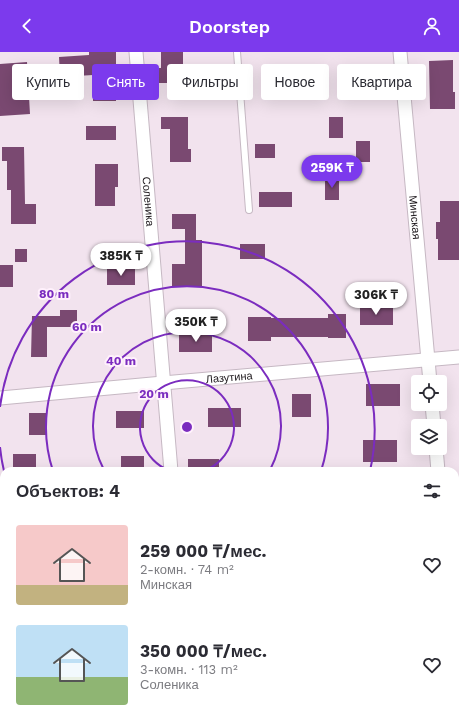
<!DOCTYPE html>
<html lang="ru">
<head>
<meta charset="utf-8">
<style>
  :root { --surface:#fff; --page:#f7f7f7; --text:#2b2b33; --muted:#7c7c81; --accent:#7c3aed }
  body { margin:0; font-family:"Work Sans",sans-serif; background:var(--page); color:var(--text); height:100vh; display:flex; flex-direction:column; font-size:15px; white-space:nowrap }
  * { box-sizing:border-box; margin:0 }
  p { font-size:13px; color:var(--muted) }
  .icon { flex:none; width:22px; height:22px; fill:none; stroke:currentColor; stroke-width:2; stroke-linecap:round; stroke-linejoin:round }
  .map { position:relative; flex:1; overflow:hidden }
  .side { position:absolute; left:0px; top:415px; width:459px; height:256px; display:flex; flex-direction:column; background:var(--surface); border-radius:12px 12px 0 0; box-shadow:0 4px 16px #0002 }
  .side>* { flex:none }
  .top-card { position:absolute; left:12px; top:12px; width:435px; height:36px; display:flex; gap:8px }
  .controls { position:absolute; left:411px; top:323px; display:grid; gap:8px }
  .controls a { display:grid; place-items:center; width:36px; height:36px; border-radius:4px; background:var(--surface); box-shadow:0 4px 16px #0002; font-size:20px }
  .price { position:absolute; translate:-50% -34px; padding:0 9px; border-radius:14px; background:#fff; color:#222; font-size:13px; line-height:26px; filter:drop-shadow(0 1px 2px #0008) }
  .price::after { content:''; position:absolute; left:50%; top:24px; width:12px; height:9px; margin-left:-6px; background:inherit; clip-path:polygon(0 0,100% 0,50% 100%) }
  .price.on { background:var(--accent); color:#fff }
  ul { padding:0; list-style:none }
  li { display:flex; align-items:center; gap:12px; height:100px; padding:0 16px }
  li span { display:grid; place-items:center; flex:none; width:112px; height:80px; border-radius:4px; color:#555 }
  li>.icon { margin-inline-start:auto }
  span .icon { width:48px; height:48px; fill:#fffc; stroke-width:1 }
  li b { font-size:17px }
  h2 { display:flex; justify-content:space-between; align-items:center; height:48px; padding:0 16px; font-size:17px }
  .chip { padding:0 14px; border-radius:4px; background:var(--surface); box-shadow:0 4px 16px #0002; font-size:14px; line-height:36px }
  .chip.on { background:var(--accent); color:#fff }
  header { display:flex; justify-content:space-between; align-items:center; height:52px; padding:0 16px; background:var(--accent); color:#fff; font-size:18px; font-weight:600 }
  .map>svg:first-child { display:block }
</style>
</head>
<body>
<header><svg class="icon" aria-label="back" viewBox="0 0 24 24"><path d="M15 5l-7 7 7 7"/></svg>Doorstep<svg class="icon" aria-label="person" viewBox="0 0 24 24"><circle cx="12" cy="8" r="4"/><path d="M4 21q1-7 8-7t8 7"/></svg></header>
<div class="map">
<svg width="459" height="671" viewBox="0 0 459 671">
  <rect width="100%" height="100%" fill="#f2e3ee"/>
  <path fill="#7a4971" d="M89,0H116V49H93V23L60,25L59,5L89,3Z
    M161,0H183V31H158V16H161Z
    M453,8V40H455V57H430L429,9Z
    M27,10L30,62L0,64V12Z
    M342,22H371V38H342Z
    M161,65H188V97H191V110H170V77H161Z
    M329,65H343V86H329Z
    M86,74H116V88H86Z
    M356,89H370V110H356Z
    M255,92H275V106H255Z
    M2,95H24L25,152H36V172H11V138H7V109H2Z
    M95,112H118V135H115V154H95Z
    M325,126H339V148H325Z
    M259,140H292V155H259Z
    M440,149H459V208H438V187H436V170H440Z
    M172,162H196V188H202V235H172V212H185V177H172Z
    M240,192H265V207H240Z
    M15,197H27V210H15Z
    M0,213H13V235H0Z
    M107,217H135V233H107Z
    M360,254H393V273H360Z
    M60,258H77V275H47V305H31L32,264H60Z
    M328,262H346V286H328V285H271V289H248V265H271V266H328Z
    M179,282H212V300H179Z
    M366,332H400V354H366Z
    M292,342H311V365H292Z
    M208,356H241V375H208Z
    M116,359H144V376H116Z
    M29,361H47V383H29Z
    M363,388H397V410H363Z
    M13,402H36V419H13Z
    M121,404H144V419H121Z
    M188,407H219V419H188Z"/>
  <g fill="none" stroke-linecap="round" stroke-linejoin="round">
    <g stroke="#c6b8c3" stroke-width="8">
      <path id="lane" d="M237,0L249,158
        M0,457L4,469"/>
    </g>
    <g stroke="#c6b8c3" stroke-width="15">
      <g id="street">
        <path id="s1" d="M136,0L171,419"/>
        <path id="s2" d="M400,0L430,330"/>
        <path id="s3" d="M0,346L163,331L459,305"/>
        <path d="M432,352L434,374"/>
        <path d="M436,396L438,419"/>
        <path d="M455,608L459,653"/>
        <path d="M455,664H459"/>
        <path d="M191,667V671"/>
        <path d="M374,671L420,667"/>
      </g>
    </g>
    <use href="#lane" stroke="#fff" stroke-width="6"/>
    <use href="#street" stroke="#fff" stroke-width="13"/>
  </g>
  <g fill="none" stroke="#7b2cbf" stroke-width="2">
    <path d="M170 419A47 47 0 1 1 204 419"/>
    <path d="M104 418A94 94 0 1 1 270 418"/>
    <path d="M53 419A141 141 0 1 1 321 419"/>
    <path d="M4 419A188 188 0 0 1 0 395M0 355A188 188 0 1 1 370 419"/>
  </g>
  <g text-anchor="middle" stroke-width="4" stroke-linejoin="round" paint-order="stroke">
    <g font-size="11" fill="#1b161a" stroke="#fff1fc">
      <text dy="4" stroke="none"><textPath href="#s1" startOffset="150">Соленика</textPath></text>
      <text dy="4" stroke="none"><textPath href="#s2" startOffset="166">Минская</textPath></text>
      <text dy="4" stroke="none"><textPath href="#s3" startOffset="230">Лазутина</textPath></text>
    </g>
  </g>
  <circle cx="187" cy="375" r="6" fill="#7b2cbf" stroke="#fff1fc" stroke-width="2"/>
  <g font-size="12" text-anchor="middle" font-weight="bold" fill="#7b2cbf" stroke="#fff1fc" stroke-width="4" stroke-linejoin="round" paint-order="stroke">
    <text x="54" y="246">80 m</text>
    <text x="87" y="279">60 m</text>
    <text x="121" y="313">40 m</text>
    <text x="154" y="346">20 m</text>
  </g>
</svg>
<div class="controls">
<a><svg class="icon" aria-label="locate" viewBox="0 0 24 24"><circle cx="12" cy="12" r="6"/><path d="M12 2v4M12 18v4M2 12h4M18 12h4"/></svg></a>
<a><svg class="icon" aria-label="layers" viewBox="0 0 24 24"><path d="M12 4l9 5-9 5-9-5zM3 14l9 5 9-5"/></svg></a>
</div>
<b class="price on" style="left:332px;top:137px">259K ₸</b>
<b class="price" style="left:121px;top:225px">385K ₸</b>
<b class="price" style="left:376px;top:264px">306K ₸</b>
<b class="price" style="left:196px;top:291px">350K ₸</b>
<div class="top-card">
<a class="chip">Купить</a>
<a class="chip on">Снять</a>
<a class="chip">Фильтры</a>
<a class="chip">Новое</a>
<a class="chip">Квартира</a>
</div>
<section class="side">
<h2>Объектов: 4<svg class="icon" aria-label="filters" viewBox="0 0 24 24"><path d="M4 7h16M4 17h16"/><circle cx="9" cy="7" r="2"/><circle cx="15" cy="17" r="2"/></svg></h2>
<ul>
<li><span style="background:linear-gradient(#f6c9c9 75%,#c2b280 0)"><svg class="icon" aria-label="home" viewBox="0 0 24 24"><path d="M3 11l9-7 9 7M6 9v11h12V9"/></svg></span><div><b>259 000 ₸/мес.</b><p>2-комн. · 74 m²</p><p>Минская</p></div><svg class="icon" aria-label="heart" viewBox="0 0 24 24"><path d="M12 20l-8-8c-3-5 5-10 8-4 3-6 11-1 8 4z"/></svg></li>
<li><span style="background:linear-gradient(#bfe0f5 65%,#8fb573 0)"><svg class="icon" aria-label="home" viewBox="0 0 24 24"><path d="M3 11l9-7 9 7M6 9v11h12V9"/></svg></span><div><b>350 000 ₸/мес.</b><p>3-комн. · 113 m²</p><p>Соленика</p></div><svg class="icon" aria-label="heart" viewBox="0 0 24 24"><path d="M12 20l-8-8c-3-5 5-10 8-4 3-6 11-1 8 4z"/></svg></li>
</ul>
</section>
</div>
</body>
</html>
